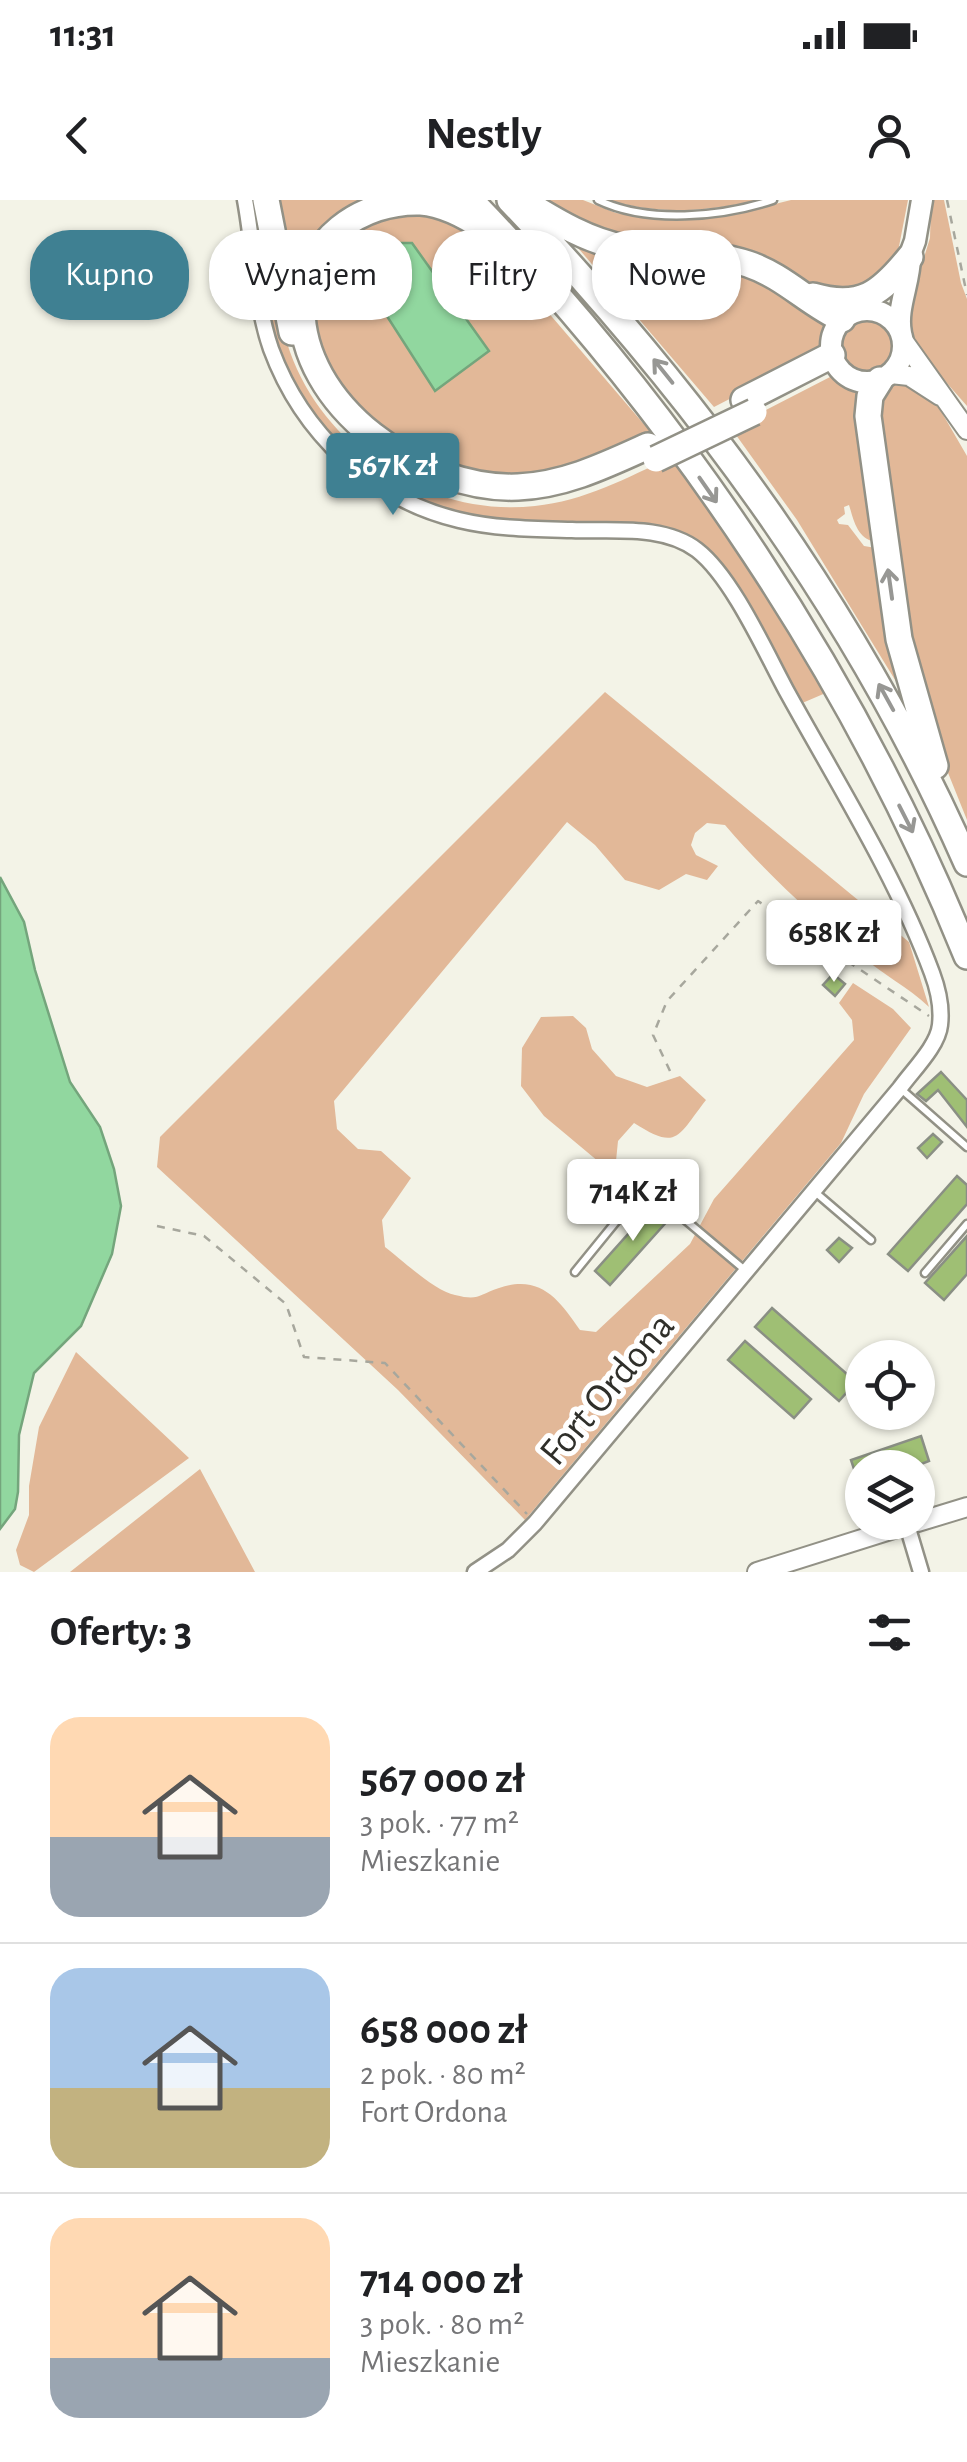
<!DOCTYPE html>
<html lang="pl">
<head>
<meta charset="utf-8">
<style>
  :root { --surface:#fff; --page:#f2f2f2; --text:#202124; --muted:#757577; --line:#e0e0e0; --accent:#3f8092 }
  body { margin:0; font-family:"Alegreya Sans",sans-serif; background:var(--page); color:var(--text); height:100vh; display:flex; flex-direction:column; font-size:38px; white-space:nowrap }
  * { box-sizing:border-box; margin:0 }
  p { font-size:32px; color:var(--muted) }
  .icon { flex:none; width:55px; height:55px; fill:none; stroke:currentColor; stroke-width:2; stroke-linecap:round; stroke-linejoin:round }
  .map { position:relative; height:1372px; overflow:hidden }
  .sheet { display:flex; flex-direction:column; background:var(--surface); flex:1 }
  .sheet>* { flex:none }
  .banner { position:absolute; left:30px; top:30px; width:908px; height:90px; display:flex; gap:20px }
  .tools { position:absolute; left:845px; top:1140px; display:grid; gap:20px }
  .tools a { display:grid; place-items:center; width:90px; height:90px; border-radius:50%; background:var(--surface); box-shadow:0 2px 8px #0004; font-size:50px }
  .price { position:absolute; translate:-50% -85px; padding:0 22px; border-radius:10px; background:#fff; color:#222; font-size:32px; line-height:65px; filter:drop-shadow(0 2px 5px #0008) }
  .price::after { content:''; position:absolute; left:50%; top:60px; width:30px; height:22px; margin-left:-15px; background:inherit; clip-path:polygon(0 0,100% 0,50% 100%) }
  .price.on { background:var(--accent); color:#fff }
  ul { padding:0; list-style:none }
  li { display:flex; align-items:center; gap:30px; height:250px; padding:0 50px }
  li+li { border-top:2px solid var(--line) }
  li span { display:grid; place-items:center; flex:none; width:280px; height:200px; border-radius:30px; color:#555 }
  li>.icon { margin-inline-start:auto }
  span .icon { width:120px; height:120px; fill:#fffc; stroke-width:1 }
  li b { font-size:42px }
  h2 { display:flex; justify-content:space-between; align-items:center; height:120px; padding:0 50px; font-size:42px }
  .tag { padding:0 35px; border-radius:40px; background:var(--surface); box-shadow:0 2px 8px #0004; font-size:35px; line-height:90px }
  .tag.on { background:var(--accent); color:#fff }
  .status { display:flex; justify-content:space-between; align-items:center; height:70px; padding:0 50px; background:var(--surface); direction:ltr }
  .status svg { height:28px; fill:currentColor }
  header { display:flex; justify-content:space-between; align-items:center; height:130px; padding:0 50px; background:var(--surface); font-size:45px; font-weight:700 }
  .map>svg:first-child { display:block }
</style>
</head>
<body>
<div class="status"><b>11:31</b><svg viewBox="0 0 49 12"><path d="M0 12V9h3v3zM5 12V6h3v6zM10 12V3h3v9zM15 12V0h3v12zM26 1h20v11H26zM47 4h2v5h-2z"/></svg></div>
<header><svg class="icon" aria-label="back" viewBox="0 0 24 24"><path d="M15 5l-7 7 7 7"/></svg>Nestly<svg class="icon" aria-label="person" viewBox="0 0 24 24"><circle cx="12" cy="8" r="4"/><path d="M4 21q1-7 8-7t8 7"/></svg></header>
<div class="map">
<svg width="967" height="1372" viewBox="0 0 967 1372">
  <rect width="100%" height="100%" fill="#f3f3e7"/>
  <path fill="#e2b898" d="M248,0H260C269,47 273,97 287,143C319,246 427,318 535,306C584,301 627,278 671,257L740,351L828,492L800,504L691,342L477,320L423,303L362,267L321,225L285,168L274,139Z
    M273,0H372L296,101Z
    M539,0H583L616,13L654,19L727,16L791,0H908L896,62L875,88L821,91L781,66L624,41Z
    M609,0H757C710,12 655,15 609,0Z
    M931,0H944L961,83L967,99V206L916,148L908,120L909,106L930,38Z
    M403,7L465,26L487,41L654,236L563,274L493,279L410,253L345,195L320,148L311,91L337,39Z
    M567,35L652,59L655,76L670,93L675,88L676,78L672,75L664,77L659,64L742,68L836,125L821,152L714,207Z
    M842 145a26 26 0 1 1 52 0a26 26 0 1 1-52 0Z
    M832,176L861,187L859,200L875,342C857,338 854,321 849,305L844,307L845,314L837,320L839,324L848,325L864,346L876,348L900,488L797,320L731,228Z
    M906,181L938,206L967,256V620L930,528L915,480L877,197L886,185Z
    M605,492L909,742L929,807C908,787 882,774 860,755C812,715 766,673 725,625L707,623L695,633L691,645L696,655L718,666L707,680L686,674L659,690L625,680L595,645L567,622L334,901L337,929L358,949L381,951L411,978L382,1020L385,1047C403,1061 435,1091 455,1095C479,1101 478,1095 499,1088C541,1074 559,1100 580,1130L596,1132L690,1044L714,999L854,840L852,820L839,803L853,783L893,809L911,828L864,894L841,943L525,1320L398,1190L157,967L160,937Z
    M573,816L586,828L592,849L616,876L647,887L680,876L706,900C677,937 678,951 634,923L618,941L616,961L605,967L544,916L521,886L522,848L541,817Z
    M76,1152L189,1258L34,1372L20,1365L16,1350L29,1315V1286L39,1227Z
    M200,1269L255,1372H70Z"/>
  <path fill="#91d79f" stroke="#74a57c" stroke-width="2.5" d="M395,43H412L489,151L435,191L358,71Z
    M0,677L24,722L35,770L70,882L100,927L114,969L121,1006L112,1054L81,1126L34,1173L19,1235L18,1292L15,1309L0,1329Z"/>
  <path fill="#9fbf74" stroke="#8a8f84" stroke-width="2.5" d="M833,774L845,784L835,796L823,785Z
    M941,872L967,900V927L938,890L926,901L917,894Z
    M933,934L942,942L927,958L918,948Z
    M957,976L967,985V1004L908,1071L888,1054Z
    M655,1004L671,1017L610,1085L595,1071Z
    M967,1036V1074L944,1100L925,1083Z
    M839,1038L852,1048L839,1062L827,1050Z
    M772,1108L856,1182L839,1201L755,1127Z
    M745,1141L811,1199L794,1218L728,1160Z
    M921,1236L929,1261L911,1268H862L861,1290L851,1260Z"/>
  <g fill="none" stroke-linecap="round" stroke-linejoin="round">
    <g stroke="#929186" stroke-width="11">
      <path id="service" d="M598,0C648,24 721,17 773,0
        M901,889L967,947
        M815,992L871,1040
        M575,1072L645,986L746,1071
        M925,1073L967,1024"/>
    </g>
    <g stroke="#929186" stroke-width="19">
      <path id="minor" d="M245,0C254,48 255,103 271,149C302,233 371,299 459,320C496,329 534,329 572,330C612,332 663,324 697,350C732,377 765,451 786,490C836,581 896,676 932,773C938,789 942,808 940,825C938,846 912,871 900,888L535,1323L508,1350L475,1372
        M907,1325L921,1372"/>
    </g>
    <g stroke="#929186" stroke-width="22">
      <path id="secondary" d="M903,140L967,230
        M891,174L909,176L940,196
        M918,1322L967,1307
        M757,1372L916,1322"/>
    </g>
    <g stroke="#929186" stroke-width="25">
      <path id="primary" d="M905,68L915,41L922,0
        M831 146a36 36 0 1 1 72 0a36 36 0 1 1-72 0Z
        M901,133C896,108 910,83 910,57"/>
    </g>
    <g stroke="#929186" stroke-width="30">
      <path id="motorway" d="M266,0L292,132
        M470,0C680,217 854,476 967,756
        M510,0C698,197 857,413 967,663
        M526,3C557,22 588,41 625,48C665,56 708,51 748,64C784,76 809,104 842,119
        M484,28C465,15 444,4 421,2C360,0 305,41 302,103C298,206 422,291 518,287C565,285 606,265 648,246
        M813,96C861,110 881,93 910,57
        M880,180L870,196L868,216L899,439L935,566
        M744,200L832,155"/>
    </g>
    <path stroke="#a7a79d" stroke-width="2.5" stroke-dasharray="8 8" stroke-linecap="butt" d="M947,0L967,95
      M670,871L653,835L667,801L758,701L929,816
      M157,1026L204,1036L286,1104L304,1157L385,1163L527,1314"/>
    <use href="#service" stroke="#fff" stroke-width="6"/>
    <use href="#minor" stroke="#fff" stroke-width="14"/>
    <use href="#secondary" stroke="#fff" stroke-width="18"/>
    <use href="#primary" stroke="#fff" stroke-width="20"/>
    <use href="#motorway" stroke="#fff" stroke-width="25"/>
    <g stroke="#929186" stroke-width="30" stroke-linecap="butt">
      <path id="motorway-bridge" d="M656,259L754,212"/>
    </g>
    <use href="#motorway-bridge" stroke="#fff" stroke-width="25"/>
  </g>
  <defs><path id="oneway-shaft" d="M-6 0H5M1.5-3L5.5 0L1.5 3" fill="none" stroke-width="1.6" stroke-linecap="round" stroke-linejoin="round" transform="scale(2.5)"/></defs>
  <g stroke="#979794">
    <use href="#oneway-shaft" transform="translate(663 171) rotate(-129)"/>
    <use href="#oneway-shaft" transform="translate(708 290) rotate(55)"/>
    <use href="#oneway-shaft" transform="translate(890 384) rotate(-98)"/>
    <use href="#oneway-shaft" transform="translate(886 497) rotate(-119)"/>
    <use href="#oneway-shaft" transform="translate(906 619) rotate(63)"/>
  </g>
  <g text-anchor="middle" stroke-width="10" stroke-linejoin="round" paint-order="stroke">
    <g font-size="40" fill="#2f2f2a" stroke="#fff">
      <text transform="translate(606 1188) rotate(-50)" y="14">Fort Ordona</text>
    </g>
  </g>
</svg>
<div class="tools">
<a><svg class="icon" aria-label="locate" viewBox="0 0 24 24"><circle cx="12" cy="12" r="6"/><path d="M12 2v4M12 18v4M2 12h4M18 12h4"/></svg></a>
<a><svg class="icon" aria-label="layers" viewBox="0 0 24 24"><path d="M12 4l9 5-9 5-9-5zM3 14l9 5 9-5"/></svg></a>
</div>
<b class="price on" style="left:393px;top:318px">567K zł</b>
<b class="price" style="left:834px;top:785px">658K zł</b>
<b class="price" style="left:633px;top:1044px">714K zł</b>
<div class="banner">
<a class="tag on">Kupno</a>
<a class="tag">Wynajem</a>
<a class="tag">Filtry</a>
<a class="tag">Nowe</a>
</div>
</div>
<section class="sheet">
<h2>Oferty: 3<svg class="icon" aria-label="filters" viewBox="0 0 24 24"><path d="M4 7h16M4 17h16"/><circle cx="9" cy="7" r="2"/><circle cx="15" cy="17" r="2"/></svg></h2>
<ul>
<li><span style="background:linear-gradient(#ffd9b3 60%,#9aa5b1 0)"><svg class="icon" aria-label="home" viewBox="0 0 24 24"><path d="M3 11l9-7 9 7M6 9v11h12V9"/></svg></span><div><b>567 000 zł</b><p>3 pok. · 77 m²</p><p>Mieszkanie</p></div></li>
<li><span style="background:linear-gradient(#a9c7e8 60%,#c2b280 0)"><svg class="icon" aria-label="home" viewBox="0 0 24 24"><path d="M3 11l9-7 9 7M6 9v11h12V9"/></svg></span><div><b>658 000 zł</b><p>2 pok. · 80 m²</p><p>Fort Ordona</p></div></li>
<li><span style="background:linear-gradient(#ffd9b3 70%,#9aa5b1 0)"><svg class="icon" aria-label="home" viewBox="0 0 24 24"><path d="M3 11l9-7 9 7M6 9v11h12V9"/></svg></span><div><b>714 000 zł</b><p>3 pok. · 80 m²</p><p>Mieszkanie</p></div></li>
</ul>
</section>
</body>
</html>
